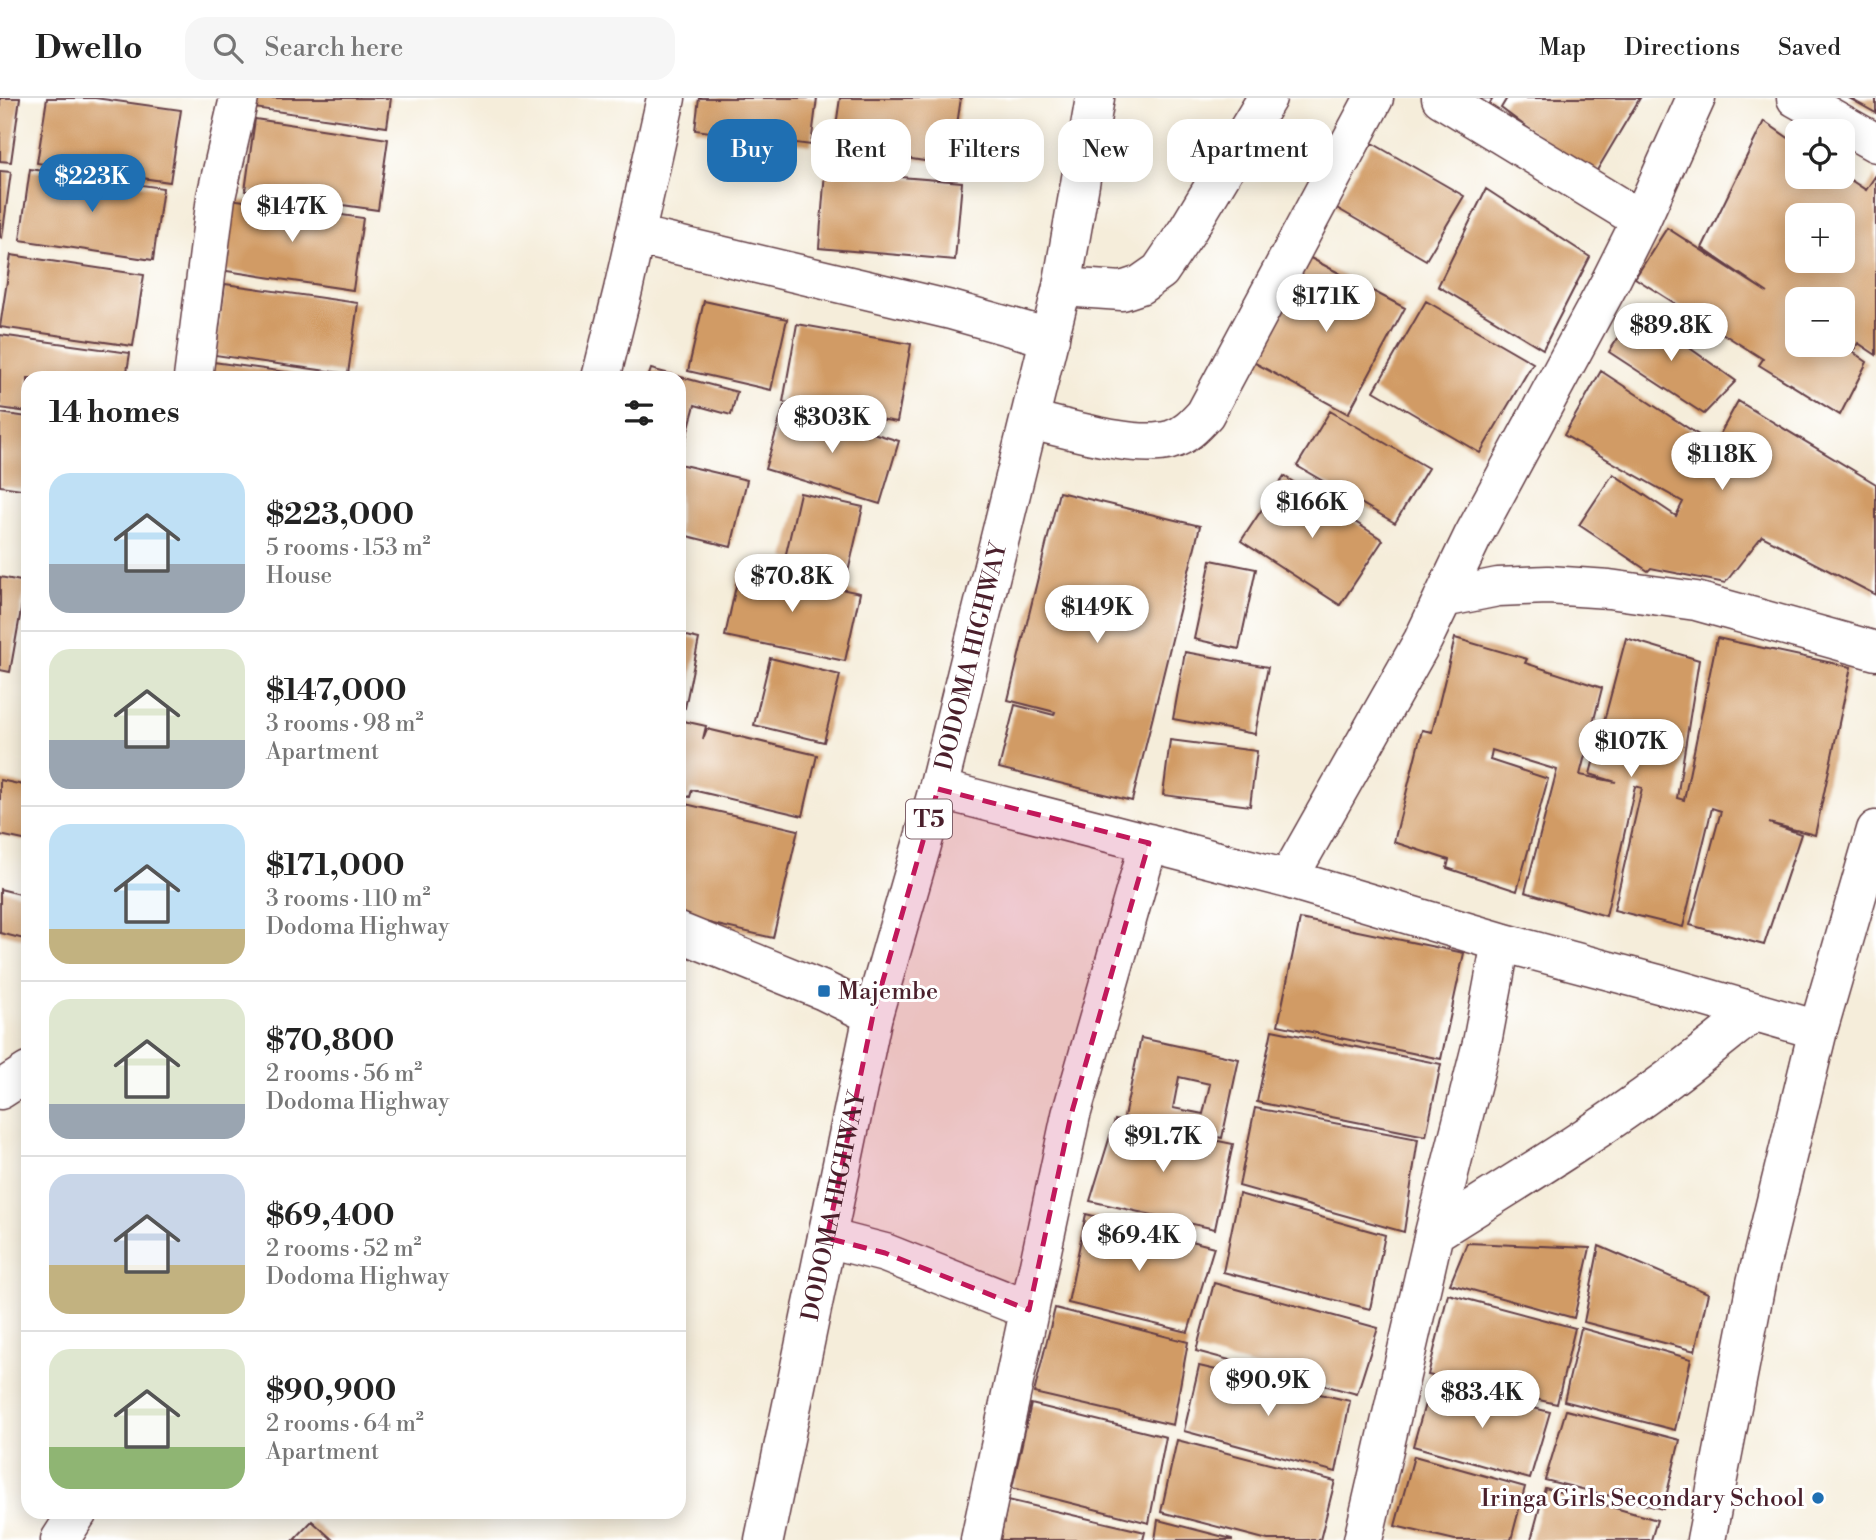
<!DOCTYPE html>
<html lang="en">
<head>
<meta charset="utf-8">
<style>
  :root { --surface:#fff; --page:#f6f6f6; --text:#222; --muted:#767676; --line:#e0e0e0; --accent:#1f6fb2 }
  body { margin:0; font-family:"Libre Bodoni",serif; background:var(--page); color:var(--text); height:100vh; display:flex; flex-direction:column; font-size:26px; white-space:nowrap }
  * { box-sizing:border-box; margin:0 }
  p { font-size:23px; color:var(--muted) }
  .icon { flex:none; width:38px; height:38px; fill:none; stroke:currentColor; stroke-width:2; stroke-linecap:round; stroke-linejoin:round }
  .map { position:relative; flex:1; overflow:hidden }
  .panel { position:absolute; left:21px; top:273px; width:665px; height:1148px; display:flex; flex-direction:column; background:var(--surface); border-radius:21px; box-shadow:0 4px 18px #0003 }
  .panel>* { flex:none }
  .hud { position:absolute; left:707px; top:21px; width:665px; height:63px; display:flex; gap:14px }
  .controls { position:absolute; left:1785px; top:21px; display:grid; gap:14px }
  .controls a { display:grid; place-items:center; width:70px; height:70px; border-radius:14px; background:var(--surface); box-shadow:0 4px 18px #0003; font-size:35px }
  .price { position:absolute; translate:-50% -60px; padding:0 16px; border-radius:24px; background:#fff; color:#222; font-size:23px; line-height:46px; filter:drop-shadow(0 2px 4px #0008) }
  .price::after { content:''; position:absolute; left:50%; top:42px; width:21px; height:16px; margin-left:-10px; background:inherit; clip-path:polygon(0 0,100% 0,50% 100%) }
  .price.active { background:var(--accent); color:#fff }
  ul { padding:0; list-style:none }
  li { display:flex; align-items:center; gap:21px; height:175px; padding:0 28px }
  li+li { border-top:2px solid var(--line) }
  li span { display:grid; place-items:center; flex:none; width:196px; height:140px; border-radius:21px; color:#555 }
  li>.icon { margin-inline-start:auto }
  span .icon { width:84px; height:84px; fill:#fffc; stroke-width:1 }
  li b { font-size:30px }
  h2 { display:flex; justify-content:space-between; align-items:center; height:84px; padding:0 28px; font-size:30px }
  .chip { padding:0 24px; border-radius:21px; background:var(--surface); box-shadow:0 4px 18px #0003; font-size:24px; line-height:63px }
  .chip.active { background:var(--accent); color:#fff }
  header { display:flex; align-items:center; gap:42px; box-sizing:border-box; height:98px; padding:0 35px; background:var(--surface); border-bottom:2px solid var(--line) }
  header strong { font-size:33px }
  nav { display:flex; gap:38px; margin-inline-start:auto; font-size:24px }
  .search { width:490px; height:63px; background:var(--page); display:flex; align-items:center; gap:18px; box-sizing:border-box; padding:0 24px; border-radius:21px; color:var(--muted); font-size:26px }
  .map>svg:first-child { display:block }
</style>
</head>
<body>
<header>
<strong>Dwello</strong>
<div class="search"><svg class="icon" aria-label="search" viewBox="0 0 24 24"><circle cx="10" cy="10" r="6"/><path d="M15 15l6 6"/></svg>Search here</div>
<nav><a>Map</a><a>Directions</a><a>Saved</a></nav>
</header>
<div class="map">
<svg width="1876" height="1442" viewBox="0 0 1876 1442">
  <rect width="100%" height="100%" fill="#fff"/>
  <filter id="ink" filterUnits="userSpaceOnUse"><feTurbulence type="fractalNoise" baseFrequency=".0143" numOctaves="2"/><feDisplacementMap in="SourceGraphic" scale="14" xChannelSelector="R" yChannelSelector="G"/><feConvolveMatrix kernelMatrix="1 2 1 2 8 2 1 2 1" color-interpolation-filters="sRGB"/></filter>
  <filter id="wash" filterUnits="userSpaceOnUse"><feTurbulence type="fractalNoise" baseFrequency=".00686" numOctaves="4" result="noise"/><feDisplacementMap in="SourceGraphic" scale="28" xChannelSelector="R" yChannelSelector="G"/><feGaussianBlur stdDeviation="1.57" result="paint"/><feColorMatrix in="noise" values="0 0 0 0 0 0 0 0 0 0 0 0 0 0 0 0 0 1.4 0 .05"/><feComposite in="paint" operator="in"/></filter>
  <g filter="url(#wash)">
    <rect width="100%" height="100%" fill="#f5edda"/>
    <g id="blocks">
      <path fill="#d19b65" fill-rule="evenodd" d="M0,0H20L11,64L0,63Z
        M47,0H95L181,12L170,84L37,65Z
        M255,0H391L387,29L254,10Z
        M699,0H817L811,47L695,32Z
        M840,0H961L951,67L833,49Z
        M1463,0H1493L1484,16Z
        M1507,0H1640L1593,79L1501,10Z
        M1849,0H1876V15Z
        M255,21L388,41L378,112L245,93Z
        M1764,23L1797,46V79H1843V77L1866,92L1876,77V257L1858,245L1854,252L1843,244V201H1797V247H1843L1867,264L1840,317L1759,267L1763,261L1635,180L1667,130L1768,195L1702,150ZM1797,117H1843V163H1797Z
        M1372,45L1464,98L1426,162L1335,109Z
        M30,71L163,90L153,162L20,142Z
        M0,73L11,74L2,140L0,139Z
        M825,73L962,84L955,162L819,150Z
        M1486,91L1590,159L1543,251L1438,188Z
        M230,101L363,120L353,192L220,172Z
        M1303,156L1405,210L1348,316L1246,260Z
        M11,157L144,177L133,248L0,229Z
        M225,186L358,205L348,276L215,257Z
        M704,203L787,221L771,292L688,273Z
        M1426,203L1533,265L1480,355L1374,293Z
        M1636,212L1736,283L1704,316L1609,254Z
        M797,226L911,246L897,324L783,304Z
        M0,237L130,255L126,280H28V314L0,310Z
        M206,263L315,278V280H203Z
        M651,271L737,294L731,317L695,307L680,362L679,280H648Z
        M1601,273L1714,347L1738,303L1876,386V497L1762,438L1725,485L1651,470L1648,473L1579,427L1613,376L1676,418L1683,404L1564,337Z
        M784,308L899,343L880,406L765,371Z
        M1330,313L1428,370L1395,425L1297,368Z
        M0,315L28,319V392L0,388Z
        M679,366L747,382L731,449L679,436Z
        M1284,378L1383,442L1340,507L1241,443Z
        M1059,394L1200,428L1132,703L999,670L1015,607L1054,617L1055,614L1008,602Z
        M800,395L863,409L848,474L785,460Z
        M1211,462L1256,471L1239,551L1194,541Z
        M740,470L860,495L845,563L725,538Z
        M0,479L26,484L10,574L0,572Z
        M679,536L699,541L685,610L679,608Z
        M1455,540L1527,561L1525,565L1602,590L1580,677L1616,684L1590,676L1626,540L1699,562L1677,700L1684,702L1717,540L1851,569L1815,737L1769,725L1801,736L1764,847L1690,827L1721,713L1712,710L1683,829L1614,812L1642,690L1635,688L1606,818L1525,794L1557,672L1492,652L1490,662L1548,681L1517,793L1447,770L1449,762L1394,744L1422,632L1432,634Z
        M1185,554L1268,569L1255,636L1173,621Z
        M770,560L840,577L824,644L754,627Z
        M679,622L706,628L703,641L707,631L817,657L803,718L692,692L690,699L679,697Z
        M1170,642L1257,653L1250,708L1163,697Z
        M0,682L28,688V743L0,737Z
        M681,705L798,732L773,840L679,818V716Z
        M0,791L28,798V842L0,835Z
        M1300,821L1464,855L1441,961L1278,927Z
        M1272,932L1441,966L1426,1038L1257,1004Z
        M1141,940L1239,961L1222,1040L1124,1019ZM1179,979L1210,986L1203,1016L1173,1010Z
        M1255,1010L1418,1041L1404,1134L1239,1088Z
        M1115,1022L1233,1046L1215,1131L1090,1103Z
        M1239,1096L1385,1137L1370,1211L1223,1174Z
        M1086,1116L1214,1149L1188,1234L1068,1205Z
        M1467,1145L1590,1150L1574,1220L1450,1186Z
        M1599,1148L1708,1195L1695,1253L1584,1224Z
        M1214,1185L1378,1230L1357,1296L1196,1253Z
        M1448,1196L1575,1230L1557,1306L1428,1277Z
        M1055,1210L1188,1244L1173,1327L1034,1295Z
        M1581,1230L1691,1261L1675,1332L1564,1303Z
        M1199,1268L1350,1303L1336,1374L1184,1333Z
        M1431,1285L1550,1314L1530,1381L1413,1348Z
        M1031,1306L1166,1339L1149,1425L1012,1390Z
        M1566,1312L1680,1342L1663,1411L1545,1382Z
        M1177,1342L1335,1383L1320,1442H1268L1161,1414Z
        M1414,1358L1525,1389L1511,1442H1455L1395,1428Z
        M1545,1390L1657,1422L1651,1442H1531Z
        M1008,1402L1145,1434L1143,1442H1000Z
        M1158,1422L1232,1441V1442H1155Z
        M312,1423L333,1442H294Z"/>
    </g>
  </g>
  <g filter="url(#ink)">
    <use href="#blocks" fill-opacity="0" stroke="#643e45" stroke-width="2"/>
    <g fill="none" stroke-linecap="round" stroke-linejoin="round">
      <g stroke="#643e45" stroke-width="41">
        <path id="minor" d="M1441,0L1641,122
          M1796,0L1876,45
          M635,137L951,212L1050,240
          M1062,189L1122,193L1140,187L1160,173L1187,133L1267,0
          M193,280L216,99L239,0
          M601,280L623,192L666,0
          M1030,322C1066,330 1136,352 1170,342C1185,338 1195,327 1205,316L1374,0
          M1443,500L1498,489L1548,487L1609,491L1696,503L1876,553
          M938,691L1288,781L1501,844L1666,888L1818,932
          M1288,781L1423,542L1473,438L1609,186L1641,122L1696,0
          M679,834L824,893L873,917
          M0,992L28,974
          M1434,1135C1512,1086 1592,1038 1666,983C1696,961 1725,937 1754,914
          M827,1140L885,1155L1029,1212
          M60,1442L78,1414
          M980,1442L1071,1017L1149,745
          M1363,1442L1434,1135L1482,945L1501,844
          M1706,1442L1756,1185L1818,932L1876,732"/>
      </g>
      <g stroke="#643e45" stroke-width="41">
        <g id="highway">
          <path id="s1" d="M764,1442L873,917L938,691L1062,189L1095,0"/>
        </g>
      </g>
      <use href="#minor" stroke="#fff" stroke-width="38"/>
      <use href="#highway" stroke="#fff" stroke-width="38"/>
    </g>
  </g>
  <path fill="#c2185b" fill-opacity="0.2" stroke="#c2185b" stroke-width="5" stroke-dasharray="14 9" stroke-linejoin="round" d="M938,691L1149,745L1071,1017L1029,1212L885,1155L827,1140L873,917Z"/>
  <g fill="#1f6fb2" stroke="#fff" stroke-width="2.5">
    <rect x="817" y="886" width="14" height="14" rx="3.5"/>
    <circle cx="1818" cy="1400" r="7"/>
  </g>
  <g text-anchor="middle" stroke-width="6" stroke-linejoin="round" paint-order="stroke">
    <rect fill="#fff" stroke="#80626b" stroke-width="2" x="906" y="701.5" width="46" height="39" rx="5"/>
    <g font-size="23" font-weight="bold" fill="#4a1f2b">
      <text x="929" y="729">T5</text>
    </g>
    <g font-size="24" fill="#4a1f2b" stroke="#fff">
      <text dy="8" stroke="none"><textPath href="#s1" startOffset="908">DODOMA HIGHWAY</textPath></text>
      <text dy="8" stroke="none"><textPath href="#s1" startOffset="341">DODOMA HIGHWAY</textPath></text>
    </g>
    <g font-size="24" fill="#4a1f2b" stroke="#fff" text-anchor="start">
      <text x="838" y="901">Majembe</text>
      <text x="1804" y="1408" text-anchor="end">Iringa Girls Secondary School</text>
    </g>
  </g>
</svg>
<div class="controls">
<a><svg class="icon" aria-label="locate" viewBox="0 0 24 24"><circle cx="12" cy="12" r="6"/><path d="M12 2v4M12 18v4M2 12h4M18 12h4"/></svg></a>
<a>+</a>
<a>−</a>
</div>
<b class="price active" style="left:92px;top:116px">$223K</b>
<b class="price" style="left:292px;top:146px">$147K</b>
<b class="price" style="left:1326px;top:236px">$171K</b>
<b class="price" style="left:1671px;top:265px">$89.8K</b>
<b class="price" style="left:832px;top:357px">$303K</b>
<b class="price" style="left:1722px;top:394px">$118K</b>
<b class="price" style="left:1312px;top:442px">$166K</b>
<b class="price" style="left:792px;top:516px">$70.8K</b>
<b class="price" style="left:1097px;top:547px">$149K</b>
<b class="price" style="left:1631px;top:681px">$107K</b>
<b class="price" style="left:1163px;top:1076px">$91.7K</b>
<b class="price" style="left:1139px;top:1175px">$69.4K</b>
<b class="price" style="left:1268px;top:1320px">$90.9K</b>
<b class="price" style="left:1482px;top:1332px">$83.4K</b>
<div class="hud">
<a class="chip active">Buy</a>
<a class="chip">Rent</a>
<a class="chip">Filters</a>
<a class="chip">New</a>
<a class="chip">Apartment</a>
</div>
<section class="panel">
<h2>14 homes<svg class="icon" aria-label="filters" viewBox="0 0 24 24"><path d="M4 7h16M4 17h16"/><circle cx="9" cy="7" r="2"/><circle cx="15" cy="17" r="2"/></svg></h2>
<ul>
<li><span style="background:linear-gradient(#bfe0f5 65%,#9aa5b1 0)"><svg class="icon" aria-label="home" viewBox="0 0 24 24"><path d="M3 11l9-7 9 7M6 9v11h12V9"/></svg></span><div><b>$223,000</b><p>5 rooms · 153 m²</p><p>House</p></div></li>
<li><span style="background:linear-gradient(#dfe7d0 65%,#9aa5b1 0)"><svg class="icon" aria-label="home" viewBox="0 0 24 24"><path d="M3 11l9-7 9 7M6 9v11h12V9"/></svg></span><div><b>$147,000</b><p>3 rooms · 98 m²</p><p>Apartment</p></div></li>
<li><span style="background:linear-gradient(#bfe0f5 75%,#c2b280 0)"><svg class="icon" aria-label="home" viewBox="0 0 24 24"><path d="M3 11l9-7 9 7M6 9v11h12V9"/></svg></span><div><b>$171,000</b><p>3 rooms · 110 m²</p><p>Dodoma Highway</p></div></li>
<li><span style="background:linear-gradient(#dfe7d0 75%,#9aa5b1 0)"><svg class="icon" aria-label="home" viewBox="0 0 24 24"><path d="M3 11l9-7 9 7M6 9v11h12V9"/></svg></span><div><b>$70,800</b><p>2 rooms · 56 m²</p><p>Dodoma Highway</p></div></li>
<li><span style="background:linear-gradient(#c9d6e8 65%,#c2b280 0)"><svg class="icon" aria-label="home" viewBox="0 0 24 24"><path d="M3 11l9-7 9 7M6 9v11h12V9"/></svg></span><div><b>$69,400</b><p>2 rooms · 52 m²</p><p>Dodoma Highway</p></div></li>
<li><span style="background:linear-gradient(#dfe7d0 70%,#8fb573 0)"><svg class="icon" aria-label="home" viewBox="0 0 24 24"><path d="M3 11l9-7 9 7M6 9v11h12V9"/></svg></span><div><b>$90,900</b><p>2 rooms · 64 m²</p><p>Apartment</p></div></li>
</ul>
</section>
</div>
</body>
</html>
